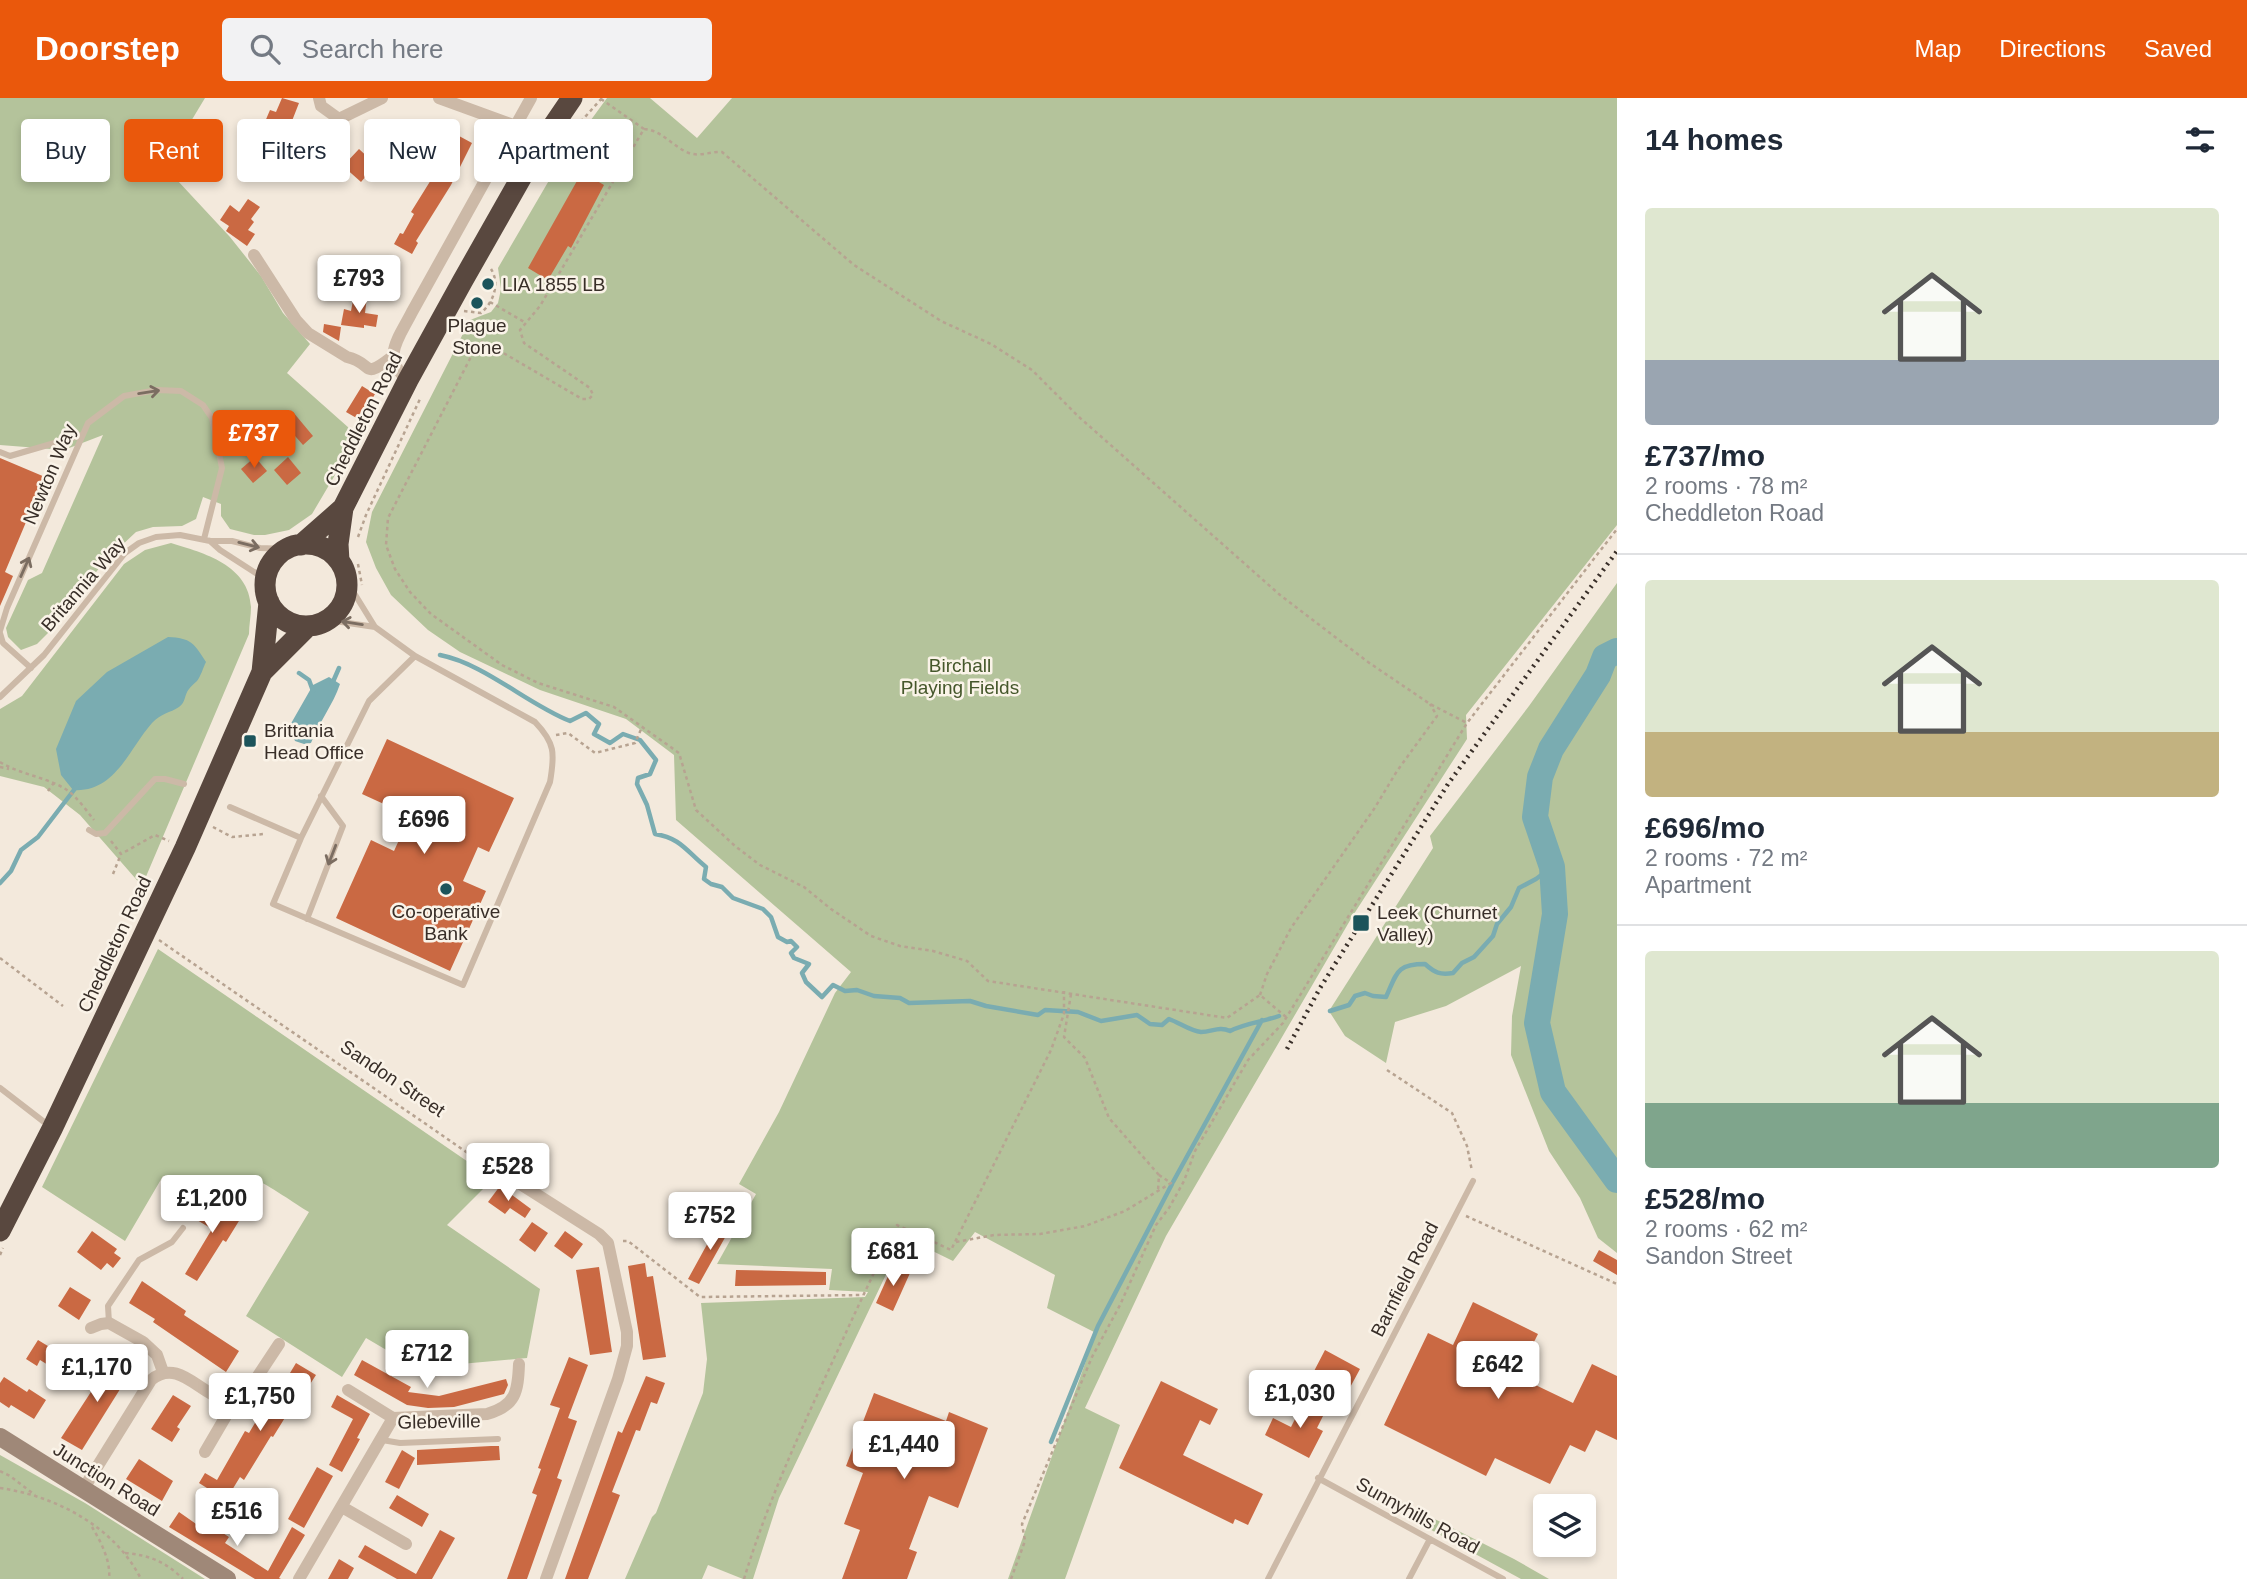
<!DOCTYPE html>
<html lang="en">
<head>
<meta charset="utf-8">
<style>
  :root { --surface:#fff; --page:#f2f2f3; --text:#1f2937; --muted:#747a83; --line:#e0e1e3; --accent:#ea580c }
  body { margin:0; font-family:Arial,sans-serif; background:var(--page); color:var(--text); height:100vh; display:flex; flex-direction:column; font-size:26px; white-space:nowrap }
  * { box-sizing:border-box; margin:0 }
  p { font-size:23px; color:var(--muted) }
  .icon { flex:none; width:38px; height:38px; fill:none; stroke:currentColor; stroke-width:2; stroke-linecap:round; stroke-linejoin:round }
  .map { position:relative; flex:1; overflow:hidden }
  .side { display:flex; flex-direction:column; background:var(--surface); width:630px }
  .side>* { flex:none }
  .hud { position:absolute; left:21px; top:21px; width:665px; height:63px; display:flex; gap:14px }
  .tools { position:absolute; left:1533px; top:1396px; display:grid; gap:14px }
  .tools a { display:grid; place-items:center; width:63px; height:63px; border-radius:7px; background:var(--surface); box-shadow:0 4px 10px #0003; font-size:35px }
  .price { position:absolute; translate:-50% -60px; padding:0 16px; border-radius:7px; background:#fff; color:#222; font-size:23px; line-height:46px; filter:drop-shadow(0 2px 4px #0008) }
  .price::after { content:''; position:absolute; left:50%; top:42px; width:21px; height:16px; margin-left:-10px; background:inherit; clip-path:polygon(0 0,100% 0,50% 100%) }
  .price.on { background:var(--accent); color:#fff }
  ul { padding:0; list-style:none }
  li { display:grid; align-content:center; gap:14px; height:371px; padding:0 28px }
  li+li { border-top:2px solid var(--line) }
  li span { display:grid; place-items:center; height:217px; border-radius:7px; color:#555 }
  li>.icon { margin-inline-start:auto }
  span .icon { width:126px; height:126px; fill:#fffc; stroke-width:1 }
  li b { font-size:30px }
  h2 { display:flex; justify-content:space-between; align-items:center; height:84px; padding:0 28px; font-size:30px }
  .tag { padding:0 24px; border-radius:7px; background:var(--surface); box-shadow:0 4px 10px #0003; font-size:24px; line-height:63px }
  .tag.on { background:var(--accent); color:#fff }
  header { display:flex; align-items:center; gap:42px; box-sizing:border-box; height:98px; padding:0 35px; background:var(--accent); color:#fff }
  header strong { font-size:33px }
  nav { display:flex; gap:38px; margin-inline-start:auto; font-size:24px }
  .search { width:490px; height:63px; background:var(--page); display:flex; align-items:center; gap:18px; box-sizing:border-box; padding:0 24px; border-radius:7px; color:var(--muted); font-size:26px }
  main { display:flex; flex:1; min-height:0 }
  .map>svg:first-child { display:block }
</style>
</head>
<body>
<header>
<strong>Doorstep</strong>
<div class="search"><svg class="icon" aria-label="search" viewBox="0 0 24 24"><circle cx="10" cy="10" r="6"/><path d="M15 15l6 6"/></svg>Search here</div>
<nav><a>Map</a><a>Directions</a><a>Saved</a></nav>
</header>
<main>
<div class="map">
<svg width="1617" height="1481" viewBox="0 0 1617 1481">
  <rect width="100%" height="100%" fill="#f3e9dc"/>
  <path fill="#b4c39b" d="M0,0H205L164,68L230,139L261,178L283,215L310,246L287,275L358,338L312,416L289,432L265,437H254L230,431L221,418V406L203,399L196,421L182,428L153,429L136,434L103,465L56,527L37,546L21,552L8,539L6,530L28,482L42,475L103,337L64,352L0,347Z
    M607,0H650L697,40L732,0H1617V427L1466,617L1467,641L1352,819L1166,1138L1085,1310L1120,1327L1065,1481H1008L1096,1235L1047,1210L1055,1177L975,1134L953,1163L904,1139L779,1400L753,1481H743L708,1467L702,1481H625L652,1419L656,1415L703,1295L707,1261L701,1205L865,1199L868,1194L829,1192L832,1171L717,1166L756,1096L739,1086L779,1014L835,895L851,874L676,722L674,657L626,621L540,592L460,554L428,532L391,497L376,470L366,444L372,414L470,222L491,214L498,205L501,191L498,170L558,67Z
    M171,445C204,455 249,467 251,509C251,518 249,527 249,536L142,788L80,717L44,689L0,678V611L22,598L124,466L145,452Z
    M1617,485V1155L1598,1140L1580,1100L1549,1053L1511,957L1512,918L1521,868L1446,908L1395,924L1386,965L1345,938L1329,913L1433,750L1430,738L1529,608Z
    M158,851L493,1081L447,1127L540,1191L527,1260L417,1270L366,1240L342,1279L246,1218L309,1114C295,1106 265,1084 251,1080C227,1073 190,1082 163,1078L125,1143L42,1089Z
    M0,1357L85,1405L205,1481H0Z
    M1395,1401L1514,1461L1549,1481H1521L1391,1410Z"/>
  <path fill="#7aacb1" d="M168,539C191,540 194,545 206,564C203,570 201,578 197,583C194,586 191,588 189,591C184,597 186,604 179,609C170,615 161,615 152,625C129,651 115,695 73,692L61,677L56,651L76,603L107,574Z
    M329,579L340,586C333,607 319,624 311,645L304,646L295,643L289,629L313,587Z"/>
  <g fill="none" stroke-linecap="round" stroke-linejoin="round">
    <path stroke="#7aacb1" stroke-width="4.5" d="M440,557C485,566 527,606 570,623L586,615L599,626L594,636L610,645L623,636L640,642L656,662L650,676L638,680L637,686L647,707L655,736C681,740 687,754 706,769L704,781L711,786L722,789L733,800L763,811L771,819L778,839L787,844L791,843L797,849L791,855L794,860L809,866L802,875L806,884L822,899L833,887L845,893L857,892L874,898L900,900L909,905L970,903L986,908L1038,917L1045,912L1078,914L1101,923L1137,917L1150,926L1162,927L1169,921C1180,925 1190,933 1201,934C1212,934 1219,928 1230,933C1246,925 1262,924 1279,918
      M299,575L309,582L313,593
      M332,586L339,570
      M0,785L11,773L21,752L38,739L77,688
      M1330,913L1349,907L1355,898L1365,895L1373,898L1386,899C1397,875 1396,866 1425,866C1435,875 1440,877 1453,875L1462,865L1474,859L1493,838L1497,826L1511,809L1519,790L1536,781L1552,769
      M1173,1084L1262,922
      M1051,1344L1098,1228L1172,1086"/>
    <path stroke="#7aacb1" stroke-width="26" d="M1617,553L1605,559L1598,577L1551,651L1540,679L1535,719L1552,769L1555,816L1537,925L1553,994L1617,1082"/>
  </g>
  <path fill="#ca6943" d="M282,0L299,5L290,28L294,29L288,44L261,33L270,12L276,14Z
    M448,32L472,45L451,87L416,143L418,145L412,156L394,146L400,135L403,136L414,116L411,114L439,69L437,68L446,51L440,48Z
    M359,51L372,63L369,67L373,70L361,84L343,68Z
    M582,74L604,87L571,150L568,148L548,182L528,170Z
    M248,101L260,109L251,121L254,124L248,132L255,136L247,148L226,133L229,128L220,122L230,107L239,114Z
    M380,164L396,173L385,193L369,183Z
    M354,197L367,199L365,215L378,217L376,229L364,227V230L341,227L344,211L351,213Z
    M324,226L341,229L339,243L323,234Z
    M362,288L375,296L360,322L346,314Z
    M293,314L313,338L303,347L282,323Z
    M255,359L267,373L253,385L241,371Z
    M288,359L301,375L287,387L274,372Z
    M0,360L45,379L5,474L13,478L0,508Z
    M387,641L514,700L489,754L478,749L463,783L486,793L450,873L336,820L371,742L394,753L410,718L362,696Z
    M500,1088L531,1111L525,1120L510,1110L505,1116L488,1104Z
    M202,1103L223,1116L227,1109L242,1118L226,1144L223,1142L197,1183L185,1176L212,1131L192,1119Z
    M721,1121L732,1127L699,1186L688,1181Z
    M532,1124L548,1135L535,1154L519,1142Z
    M92,1133L117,1151L114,1155L121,1160L113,1170L107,1165L101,1172L77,1154Z
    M565,1133L583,1146L572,1161L554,1148Z
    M1599,1152L1617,1162V1177L1593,1163Z
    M645,1165L647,1179L653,1178L666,1259L643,1262L628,1168Z
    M893,1167L910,1175L893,1213L876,1205Z
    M599,1169L612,1254L590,1257L576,1172Z
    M736,1172L826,1174V1187L735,1188Z
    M142,1183L186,1213L184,1217L239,1253L226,1274L153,1224L155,1221L129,1205Z
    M70,1189L91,1202L79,1222L58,1208Z
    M1473,1204L1538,1236L1517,1278L1573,1305L1592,1266L1617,1278V1342L1596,1332L1585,1354L1570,1347L1550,1386L1495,1360L1486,1378L1384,1327L1428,1235L1453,1247Z
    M38,1242L61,1256L53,1270L40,1262L37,1268L26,1261Z
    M1325,1252L1360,1271L1347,1295L1312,1277Z
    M569,1259L588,1267L568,1320L577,1323L557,1380L562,1382L527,1481H507L537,1397L532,1395L541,1371L538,1370L560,1310L550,1307Z
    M113,1260L132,1272L82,1352L61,1340Z
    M362,1262L411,1289L408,1294L439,1298L506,1281L508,1287L504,1296L454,1309L428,1310L407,1307L354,1277Z
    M296,1265L316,1277L288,1320L286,1318L273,1339L271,1338L244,1382L240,1379L226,1402L199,1385L205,1375L217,1382L245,1333L249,1335L262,1313L266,1315Z
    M646,1278L665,1285L657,1306L651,1304L640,1333L636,1332L612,1394L620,1397L588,1481H565L618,1333L622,1335Z
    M4,1279L27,1294L29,1291L46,1302L34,1321L11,1307L9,1310L0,1304V1285Z
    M1161,1283L1218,1311L1210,1327L1200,1322L1183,1357L1263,1396L1248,1427L1235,1421L1233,1426L1119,1370Z
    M874,1295L946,1323L949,1314L988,1330L958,1410L929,1398L909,1451L917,1454L907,1481H842L860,1432L844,1426L863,1375L846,1368Z
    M173,1297L191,1308L177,1329L180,1331L172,1344L151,1331Z
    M337,1297L370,1316L357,1340L360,1341L342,1374L329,1367L353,1321L331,1309Z
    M1305,1301L1326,1312L1317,1330L1323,1333L1309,1360L1265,1337L1273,1320L1291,1329Z
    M491,1348H499L500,1362L417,1367V1352Z
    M402,1352L415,1360L399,1391L385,1384Z
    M139,1361L173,1383L162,1403L126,1381Z
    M317,1369L333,1378L304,1430L288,1421Z
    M397,1397L429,1416L422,1429L389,1410Z
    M179,1414L199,1428L203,1422L229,1439L225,1445L268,1473L292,1429L305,1437L279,1480L281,1481H255L169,1429Z
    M440,1432L455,1440L432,1481H397L358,1459L365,1447L416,1476Z
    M339,1461L354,1470L348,1481H328Z"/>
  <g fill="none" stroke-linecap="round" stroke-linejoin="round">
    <path stroke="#b7a391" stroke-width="2.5" stroke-dasharray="3.5 3.5" stroke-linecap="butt" d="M601,1L644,31
      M576,29L602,0
      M490,204L526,225
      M464,213L481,215C494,204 500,185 491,171
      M358,439L366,417L420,301
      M358,466L362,487
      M556,637L568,635L595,655L635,645L642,629
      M0,664C21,677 47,679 67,692C77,699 86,712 94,722
      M0,669L9,671
      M48,693L53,686
      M213,729L232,739L264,736
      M111,743L121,756L155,737L169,743
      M113,776L121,756
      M159,842L491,1071
      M0,860L63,908
      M1071,896L1064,939L1085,960L1109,1020L1159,1077
      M1260,897L1267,876L1291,830L1374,711L1397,673L1437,618L1430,606
      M1286,919L1260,897L1227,920L988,883L967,863L933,853L900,848L871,838L831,811L804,789L760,767L735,748L696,712L679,655L614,609L538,585L502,567L431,516L410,494L395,471L386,447L388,420L475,251L483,243L582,301H589L593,297L590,290L524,245L520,232L540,208L644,31C662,32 673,49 689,55C701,59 711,53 722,54L854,167L941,223L991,246L1032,272L1079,319L1280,497L1368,564L1430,606L1467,625
      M1387,972L1452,1015L1467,1048L1472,1073
      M1466,1118L1617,1186
      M623,1143H628L700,1199L863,1197
      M956,1144L994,1137L1040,1136L1085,1128L1125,1113L1171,1085L1159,1077L1158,1093
      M0,1157L3,1150
      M0,1373L10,1378L35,1397
      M0,1390C56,1398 115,1429 141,1481
      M92,1429C101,1444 111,1463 109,1481
      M125,1455C149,1457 166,1464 183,1481
      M744,1481C765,1412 794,1347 824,1282C848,1230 872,1178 897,1127L951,1152L1051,952L1064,916V893
      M1011,1481L1025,1443L1022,1426L1092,1259L1120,1207L1156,1127L1169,1110L1184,1083L1195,1053L1248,962L1283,925L1467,625L1617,431"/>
    <path stroke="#ccb9a7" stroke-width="6" d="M0,354L10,358L82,337
      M210,443L220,452L265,481
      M346,482L375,529L415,558L369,603L301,740L273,806L463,887L550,684C555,655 555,645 535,624L415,558
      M328,522L375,529
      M0,533L7,510L88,325L124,298L157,292L181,293L203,307L212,320L222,370L204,441
      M0,535L3,545L31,570
      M0,599L44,557L125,455L139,445L156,439L180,437L210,443H232L260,450L288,451
      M230,709L301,740
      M89,732L96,736L105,735L155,681H165L184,686
      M307,821L343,728L321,698
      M0,990L48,1027
      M109,1225L108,1208L139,1162L172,1144L183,1130
      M382,1342L400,1345L498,1341
      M1318,1380L1503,1481
      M1268,1481L1473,1083
      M1409,1481L1430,1441"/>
    <path stroke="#ccb9a7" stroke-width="12" d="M319,0L321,8L339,21L382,0
      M439,0L546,39
      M254,157L296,222L308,235L347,259C374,265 361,283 392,259
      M408,282C380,260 399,240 412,214L531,0
      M503,1079L511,1080L599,1136L608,1145L627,1234V1248L618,1281L546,1481
      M91,1230L101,1226L109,1225L143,1244L157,1257L163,1274
      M348,1292L393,1320L487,1316C516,1308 518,1293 519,1266
      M205,1354L233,1306L232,1302
      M84,1390L151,1282C187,1252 213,1326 248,1293L279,1246
      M342,1409L406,1446
      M299,1481L393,1320"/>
    <path stroke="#9f8878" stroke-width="18" d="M0,1339L227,1481"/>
    <path stroke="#59483f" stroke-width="21" d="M265 487a41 41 0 1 1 82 0a41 41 0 1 1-82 0Z
      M301,447L343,410
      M339,463L338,446L343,410L408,282L462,184L538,50L572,0
      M262,574L308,528
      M0,1133L52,1031L185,750L262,574L269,504"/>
    <path stroke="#382e28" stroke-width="4.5" stroke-dasharray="2 5" stroke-linecap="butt" d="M1287,951L1320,890L1448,686L1617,453"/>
  </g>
  <defs><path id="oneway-shaft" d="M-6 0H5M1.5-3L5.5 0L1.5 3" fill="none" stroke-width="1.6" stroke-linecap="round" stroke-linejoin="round" transform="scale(1.75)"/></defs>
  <g stroke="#7b6d61">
    <use href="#oneway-shaft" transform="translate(149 294) rotate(-9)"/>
    <use href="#oneway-shaft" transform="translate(249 447) rotate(14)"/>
    <use href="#oneway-shaft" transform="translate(25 469) rotate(-66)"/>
    <use href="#oneway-shaft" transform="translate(352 525) rotate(-171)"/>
    <use href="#oneway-shaft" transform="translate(332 757) rotate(111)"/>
  </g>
  <g fill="#1c545b" stroke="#faf3e8" stroke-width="2.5">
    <circle cx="488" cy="186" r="7"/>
    <circle cx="477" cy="205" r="7"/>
    <rect x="243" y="636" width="14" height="14" rx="3.5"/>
    <circle cx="446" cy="791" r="7"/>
    <rect x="1352" y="816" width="18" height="18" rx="3.5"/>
  </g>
  <g text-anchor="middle" stroke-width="5" stroke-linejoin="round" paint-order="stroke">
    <g font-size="19" fill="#382e28" stroke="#faf3e8" text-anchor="start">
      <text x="502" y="193">LIA 1855 LB</text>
      <text x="477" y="234" text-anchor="middle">Plague<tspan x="477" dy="22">Stone</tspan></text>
      <text x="264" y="639">Brittania<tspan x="264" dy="22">Head Office</tspan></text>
      <text x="446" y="820" text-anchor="middle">Co-operative<tspan x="446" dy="22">Bank</tspan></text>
      <text x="1377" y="821">Leek (Churnet<tspan x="1377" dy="22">Valley)</tspan></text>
    </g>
    <g font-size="19" fill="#382e28" stroke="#faf3e8">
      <text transform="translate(363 321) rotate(-63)" y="7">Cheddleton Road</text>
      <text transform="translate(49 376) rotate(-67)" y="7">Newton Way</text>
      <text transform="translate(83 486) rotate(-49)" y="7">Britannia Way</text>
      <text transform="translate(114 846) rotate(-65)" y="7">Cheddleton Road</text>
      <text transform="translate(393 980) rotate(34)" y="7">Sandon Street</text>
      <text transform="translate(1404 1181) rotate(-63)" y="7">Barnfield Road</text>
      <text transform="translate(439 1323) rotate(-1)" y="7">Glebeville</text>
      <text transform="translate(107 1381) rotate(32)" y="7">Junction Road</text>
      <text transform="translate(1418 1417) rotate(29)" y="7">Sunnyhills Road</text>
    </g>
    <g font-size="19" fill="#45572b" stroke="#faf3e8">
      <text x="960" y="574">Birchall<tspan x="960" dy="22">Playing Fields</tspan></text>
    </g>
  </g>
</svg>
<div class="tools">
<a><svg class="icon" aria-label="layers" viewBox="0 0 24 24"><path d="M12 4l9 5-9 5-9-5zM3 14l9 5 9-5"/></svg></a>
</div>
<b class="price" style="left:359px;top:217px">£793</b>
<b class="price on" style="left:254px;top:372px">£737</b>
<b class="price" style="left:424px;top:758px">£696</b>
<b class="price" style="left:508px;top:1105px">£528</b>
<b class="price" style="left:212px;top:1137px">£1,200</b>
<b class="price" style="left:710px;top:1154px">£752</b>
<b class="price" style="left:893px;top:1190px">£681</b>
<b class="price" style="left:427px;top:1292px">£712</b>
<b class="price" style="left:1498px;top:1303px">£642</b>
<b class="price" style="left:97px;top:1306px">£1,170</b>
<b class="price" style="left:1300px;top:1332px">£1,030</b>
<b class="price" style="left:260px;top:1335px">£1,750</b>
<b class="price" style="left:904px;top:1383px">£1,440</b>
<b class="price" style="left:237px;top:1450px">£516</b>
<div class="hud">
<a class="tag">Buy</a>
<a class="tag on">Rent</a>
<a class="tag">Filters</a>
<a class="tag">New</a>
<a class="tag">Apartment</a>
</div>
</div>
<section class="side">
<h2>14 homes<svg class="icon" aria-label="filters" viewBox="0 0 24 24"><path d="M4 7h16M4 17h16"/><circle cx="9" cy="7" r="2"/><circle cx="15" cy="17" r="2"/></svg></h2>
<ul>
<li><span style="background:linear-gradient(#dfe7d0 70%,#9aa5b1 0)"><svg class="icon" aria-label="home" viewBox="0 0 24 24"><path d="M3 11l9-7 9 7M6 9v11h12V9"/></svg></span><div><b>£737/mo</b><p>2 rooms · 78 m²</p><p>Cheddleton Road</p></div></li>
<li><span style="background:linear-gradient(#dfe7d0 70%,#c2b280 0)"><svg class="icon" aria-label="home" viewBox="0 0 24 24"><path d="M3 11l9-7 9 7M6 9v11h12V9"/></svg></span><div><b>£696/mo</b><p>2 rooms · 72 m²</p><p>Apartment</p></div></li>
<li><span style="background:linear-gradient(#dfe7d0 70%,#7fa58c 0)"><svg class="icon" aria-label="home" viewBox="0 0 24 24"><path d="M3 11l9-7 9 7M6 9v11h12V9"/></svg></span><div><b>£528/mo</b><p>2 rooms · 62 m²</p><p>Sandon Street</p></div></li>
</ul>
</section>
</main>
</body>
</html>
